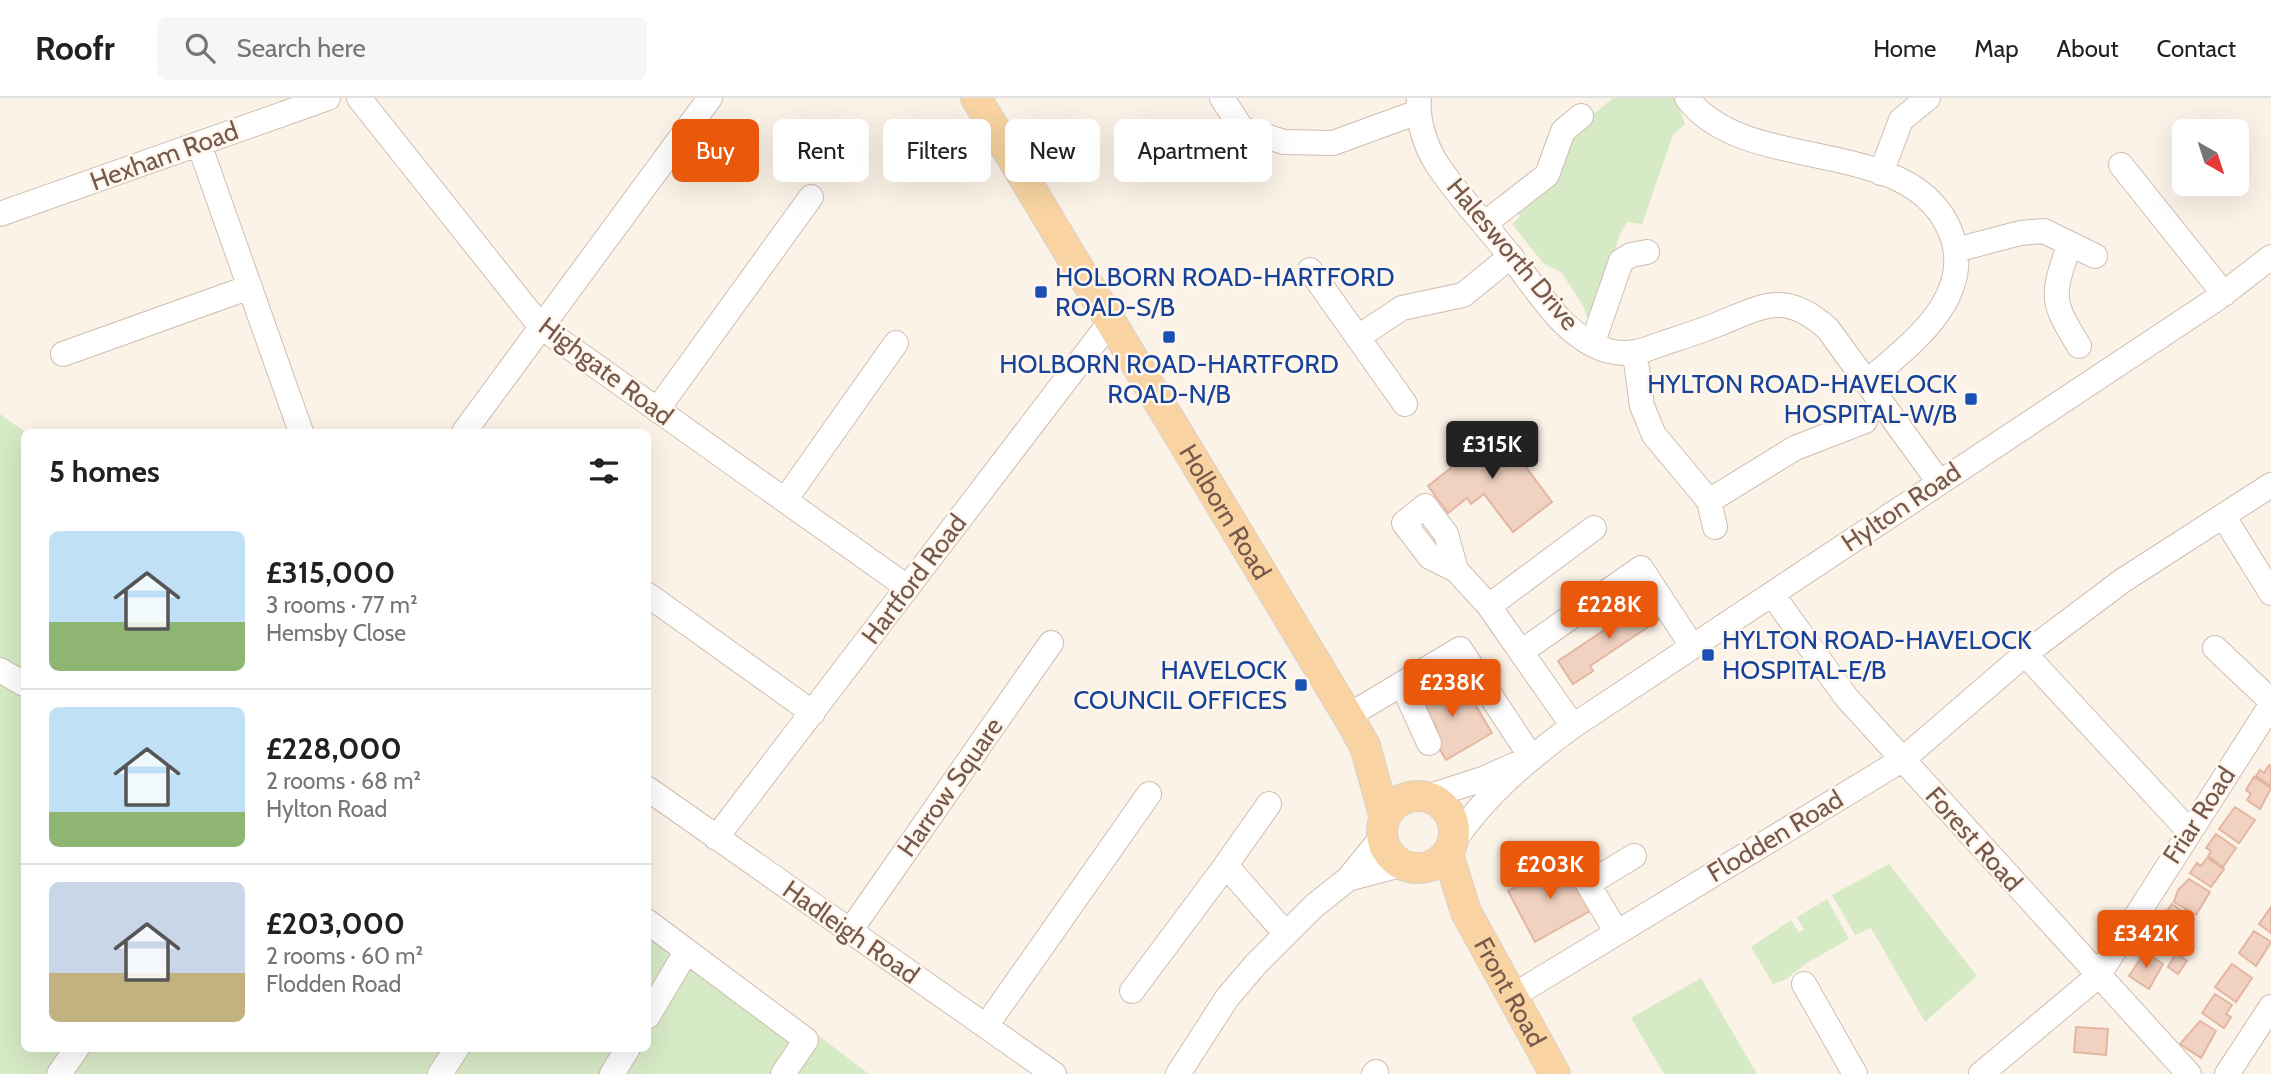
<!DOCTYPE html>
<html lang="en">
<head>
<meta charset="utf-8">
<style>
  :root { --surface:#fff; --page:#f6f6f6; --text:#202124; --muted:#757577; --line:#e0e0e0; --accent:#ea580c }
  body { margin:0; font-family:Cabin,sans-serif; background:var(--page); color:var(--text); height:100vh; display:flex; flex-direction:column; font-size:26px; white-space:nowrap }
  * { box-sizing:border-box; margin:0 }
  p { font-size:23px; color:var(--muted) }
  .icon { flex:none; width:38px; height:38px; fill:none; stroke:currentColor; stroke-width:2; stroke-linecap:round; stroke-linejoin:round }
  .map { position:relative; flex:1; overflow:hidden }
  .sheet { position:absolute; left:21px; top:331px; width:630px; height:623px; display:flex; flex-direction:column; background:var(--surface); border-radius:10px; box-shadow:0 7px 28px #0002 }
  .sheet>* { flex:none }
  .top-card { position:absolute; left:672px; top:21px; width:665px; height:63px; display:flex; gap:14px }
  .needle { width:46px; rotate:141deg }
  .buttons { position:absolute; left:2172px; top:21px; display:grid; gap:14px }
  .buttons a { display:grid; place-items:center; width:77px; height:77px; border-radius:10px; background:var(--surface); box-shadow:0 7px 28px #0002; font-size:35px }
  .price { position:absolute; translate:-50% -60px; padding:0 16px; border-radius:7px; background:var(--accent); color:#fff; font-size:23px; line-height:46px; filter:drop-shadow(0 2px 4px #0008) }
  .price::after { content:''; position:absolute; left:50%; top:42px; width:21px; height:16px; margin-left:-10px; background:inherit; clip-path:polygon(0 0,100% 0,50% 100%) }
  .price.active { background:#222; color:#fff }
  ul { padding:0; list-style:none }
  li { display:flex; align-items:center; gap:21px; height:175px; padding:0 28px }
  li+li { border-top:2px solid var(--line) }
  li span { display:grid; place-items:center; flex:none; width:196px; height:140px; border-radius:10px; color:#555 }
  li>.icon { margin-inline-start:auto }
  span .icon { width:84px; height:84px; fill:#fffc; stroke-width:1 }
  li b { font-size:30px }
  h2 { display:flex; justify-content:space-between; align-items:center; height:84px; padding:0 28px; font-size:30px }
  .chip { padding:0 24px; border-radius:10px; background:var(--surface); box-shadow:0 7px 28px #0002; font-size:24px; line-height:63px }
  .chip.active { background:var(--accent); color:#fff }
  header { display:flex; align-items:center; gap:42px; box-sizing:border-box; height:98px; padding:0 35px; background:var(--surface); border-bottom:2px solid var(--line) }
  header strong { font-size:33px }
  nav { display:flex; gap:38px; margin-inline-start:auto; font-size:24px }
  .search { width:490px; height:63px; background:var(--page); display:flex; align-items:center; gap:18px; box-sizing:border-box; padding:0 24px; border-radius:10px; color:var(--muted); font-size:26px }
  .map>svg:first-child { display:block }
</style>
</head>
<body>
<header>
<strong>Roofr</strong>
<div class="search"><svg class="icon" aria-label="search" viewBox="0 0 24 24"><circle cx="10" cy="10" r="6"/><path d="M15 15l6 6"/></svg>Search here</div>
<nav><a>Home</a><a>Map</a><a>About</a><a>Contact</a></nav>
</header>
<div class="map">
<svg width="2271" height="976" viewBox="0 0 2271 976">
  <rect width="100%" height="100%" fill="#fcf3e8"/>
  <path fill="#d7eac6" d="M1613,0H1675L1685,26L1673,37L1642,126L1627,124L1620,136L1593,220L1586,218L1584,209L1561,174L1544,166L1512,126L1520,118L1513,110L1575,31Z
    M0,316L25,334L24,950H648V808L869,976H0Z
    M1889,766L1977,878L1925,924L1871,830L1855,837L1832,797Z
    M1827,801L1849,841L1807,865L1785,882L1773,886L1751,849L1791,822L1799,834L1804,832L1797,819Z
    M1701,880L1757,976H1664L1631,920Z"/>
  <path fill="#f1d1c0" stroke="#e3b6a1" stroke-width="2" d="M1496,329L1552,404L1513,434L1484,396L1471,406L1467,400L1448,415L1428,388L1451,370L1448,366Z
    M1651,501L1663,519L1590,568L1593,573L1573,586L1558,563Z
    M1431,578L1445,603L1466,591L1492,635L1446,662L1429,633L1436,629L1412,589Z
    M2269,667L2271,668V688L2256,678L2260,672L2264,675Z
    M2254,679L2271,690L2260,711L2247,702L2251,696L2246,692Z
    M2235,709L2255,722L2239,745L2219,731Z
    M2216,736L2236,750L2223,769L2208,758L2211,753L2206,750Z
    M2207,760L2224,771L2211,789L2190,775L2197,765L2201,768Z
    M1563,763L1592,812L1535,844L1508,793Z
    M2189,781L2210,794L2196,817L2174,804L2178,792Z
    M2172,806L2194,822L2182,839L2166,828L2171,822L2164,817Z
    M2271,809V835L2259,826Z
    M2163,828L2182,841L2171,857L2150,842Z
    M2254,833L2271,844L2256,868L2239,855Z
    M2145,854L2163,866L2149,891L2129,878Z
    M2176,855L2187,863L2178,876L2168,869Z
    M2232,866L2252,880L2236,904L2215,889Z
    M2215,896L2232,907L2226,916L2231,919L2224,930L2202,915Z
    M2200,923L2216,933L2201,960L2180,946Z
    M2076,929L2108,931L2106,957L2074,954Z"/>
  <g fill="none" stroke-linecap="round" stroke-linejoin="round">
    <g stroke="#d0bdb0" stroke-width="26">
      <path id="minor" d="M359,0L541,229L907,489
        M1222,0L1242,31L1284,44L1333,45L1418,14
        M1419,0C1417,21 1425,48 1437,66C1457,97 1484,125 1507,154C1535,187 1563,241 1609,253C1628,258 1643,253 1661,246C1679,240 1698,234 1716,227C1763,208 1785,192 1828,231L1939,384
        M1687,0C1748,81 1919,33 1953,141C1972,203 1907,249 1868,283
        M199,46L301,334
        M1222,58L1242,31
        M2121,67L2224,196
        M1881,75L1901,22L1928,0
        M0,116L328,0
        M1484,126L1547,77L1563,33L1581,18
        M2069,147C2052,199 2050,201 2079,248
        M1956,152L2020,135L2044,133L2095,158
        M1310,172L1405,306
        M1358,239L1402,210L1463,197L1511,158
        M1593,244L1621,163L1631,157L1647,154
        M63,256L250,189
        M1635,256L1642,308L1654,337L1709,403L1715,429
        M657,312L811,99
        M464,334L710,0
        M785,402L896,245
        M1709,403L1795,350L1865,323
        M2224,419L2271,495
        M1456,472L1430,459L1404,425L1425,408L1446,436L1456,472L1489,508
        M1772,496L1846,599L2189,976
        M648,497L813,615
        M2215,550L2271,603
        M1521,554L1489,508L1594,430
        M2025,556L2189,733
        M0,572L24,586
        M1402,586L1429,645
        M1348,618L1460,551L1531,659
        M1573,628L1521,554L1641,470L1692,548
        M648,691L1054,976
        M1427,699L1483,681L1514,667
        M716,740L1111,223
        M1454,743C1486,696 1528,661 1573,628L2218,200L2271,159
        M1221,774L1269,706
        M1348,781L1401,767
        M648,824L806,942L783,976
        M850,833L1051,545
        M1616,833L1588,786L1634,758
        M1804,886L1855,976
        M1132,893L1221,774L1230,772L1285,835
        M1511,899L1902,662L2025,556L2122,483L2271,387
        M648,918L686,854
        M986,928L1149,696
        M59,976L77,950
        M440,976L457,950
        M612,976L628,950
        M1178,976L1227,900L1256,866L1314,808L1348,781L1382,739
        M1374,976L1376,974
        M1981,976L2098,878L2271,607
        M2227,976L2271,909"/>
    </g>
    <g stroke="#d9d1cd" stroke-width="32">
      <g id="major">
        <path id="s1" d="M976,0L1348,618L1365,648L1385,720"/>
        <circle cx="1418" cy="734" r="36"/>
        <path id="s2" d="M1448,756L1466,814L1555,976"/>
      </g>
    </g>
    <use href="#minor" stroke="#fff" stroke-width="24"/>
    <use href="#major" stroke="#f9d4a2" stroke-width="30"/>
  </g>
  <g fill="#1a4fb4" stroke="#fff7ee" stroke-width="2.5">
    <rect x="1034" y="187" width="14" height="14" rx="3.5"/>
    <rect x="1162" y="232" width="14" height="14" rx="3.5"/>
    <rect x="1964" y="294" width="14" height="14" rx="3.5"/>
    <rect x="1701" y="550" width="14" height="14" rx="3.5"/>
    <rect x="1294" y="580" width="14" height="14" rx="3.5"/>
  </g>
  <g text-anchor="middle" stroke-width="5" stroke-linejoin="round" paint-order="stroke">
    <g font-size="26" fill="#76594c" stroke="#fff7ee">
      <text transform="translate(164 58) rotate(-20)" y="9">Hexham Road</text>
      <text transform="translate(1513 156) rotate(50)" y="9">Halesworth Drive</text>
      <text transform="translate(606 273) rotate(37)" y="9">Highgate Road</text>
      <text transform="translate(1901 409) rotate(-34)" y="9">Hylton Road</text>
      <text dy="9" stroke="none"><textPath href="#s1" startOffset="483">Holborn Road</textPath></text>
      <text transform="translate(914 481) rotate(-53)" y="9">Hartford Road</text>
      <text transform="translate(950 689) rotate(-55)" y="9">Harrow Square</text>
      <text transform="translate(2199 717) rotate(-57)" y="9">Friar Road</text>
      <text transform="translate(1775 738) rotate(-31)" y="9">Flodden Road</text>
      <text transform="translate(1974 741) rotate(48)" y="9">Forest Road</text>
      <text transform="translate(851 834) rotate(35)" y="9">Hadleigh Road</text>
      <text dy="9" stroke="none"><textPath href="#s2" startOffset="152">Front Road</textPath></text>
    </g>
    <g font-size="26" fill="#164399" stroke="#fff7ee" text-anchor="start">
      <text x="1055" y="188">HOLBORN ROAD-HARTFORD<tspan x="1055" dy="30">ROAD-S/B</tspan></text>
      <text x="1169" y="275" text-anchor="middle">HOLBORN ROAD-HARTFORD<tspan x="1169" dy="30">ROAD-N/B</tspan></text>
      <text x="1957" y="295" text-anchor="end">HYLTON ROAD-HAVELOCK<tspan x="1957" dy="30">HOSPITAL-W/B</tspan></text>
      <text x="1722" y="551">HYLTON ROAD-HAVELOCK<tspan x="1722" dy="30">HOSPITAL-E/B</tspan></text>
      <text x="1287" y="581" text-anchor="end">HAVELOCK<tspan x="1287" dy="30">COUNCIL OFFICES</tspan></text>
    </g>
  </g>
</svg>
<div class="buttons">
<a><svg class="needle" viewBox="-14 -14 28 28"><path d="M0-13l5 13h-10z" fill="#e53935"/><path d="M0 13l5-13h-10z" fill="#757577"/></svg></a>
</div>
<b class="price active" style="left:1492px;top:383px">£315K</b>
<b class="price" style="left:1609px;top:543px">£228K</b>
<b class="price" style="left:1452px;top:621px">£238K</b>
<b class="price" style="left:1550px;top:803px">£203K</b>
<b class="price" style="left:2146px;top:872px">£342K</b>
<div class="top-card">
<a class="chip active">Buy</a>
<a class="chip">Rent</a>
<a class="chip">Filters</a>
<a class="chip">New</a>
<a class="chip">Apartment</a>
</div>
<section class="sheet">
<h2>5 homes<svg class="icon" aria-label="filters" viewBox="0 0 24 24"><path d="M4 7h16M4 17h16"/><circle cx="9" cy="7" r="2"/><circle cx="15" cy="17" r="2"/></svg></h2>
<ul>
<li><span style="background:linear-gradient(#bfe0f5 65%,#8fb573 0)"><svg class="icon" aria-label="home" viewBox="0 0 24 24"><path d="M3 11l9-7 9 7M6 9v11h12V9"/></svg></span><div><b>£315,000</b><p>3 rooms · 77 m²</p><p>Hemsby Close</p></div></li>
<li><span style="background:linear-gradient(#bfe0f5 75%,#8fb573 0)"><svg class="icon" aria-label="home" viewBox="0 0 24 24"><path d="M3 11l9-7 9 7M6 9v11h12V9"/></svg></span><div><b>£228,000</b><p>2 rooms · 68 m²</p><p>Hylton Road</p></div></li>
<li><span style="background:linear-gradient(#c9d6e8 65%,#c2b280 0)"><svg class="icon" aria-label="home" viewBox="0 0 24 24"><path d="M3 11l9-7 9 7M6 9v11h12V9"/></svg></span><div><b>£203,000</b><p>2 rooms · 60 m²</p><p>Flodden Road</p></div></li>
</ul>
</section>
</div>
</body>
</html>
